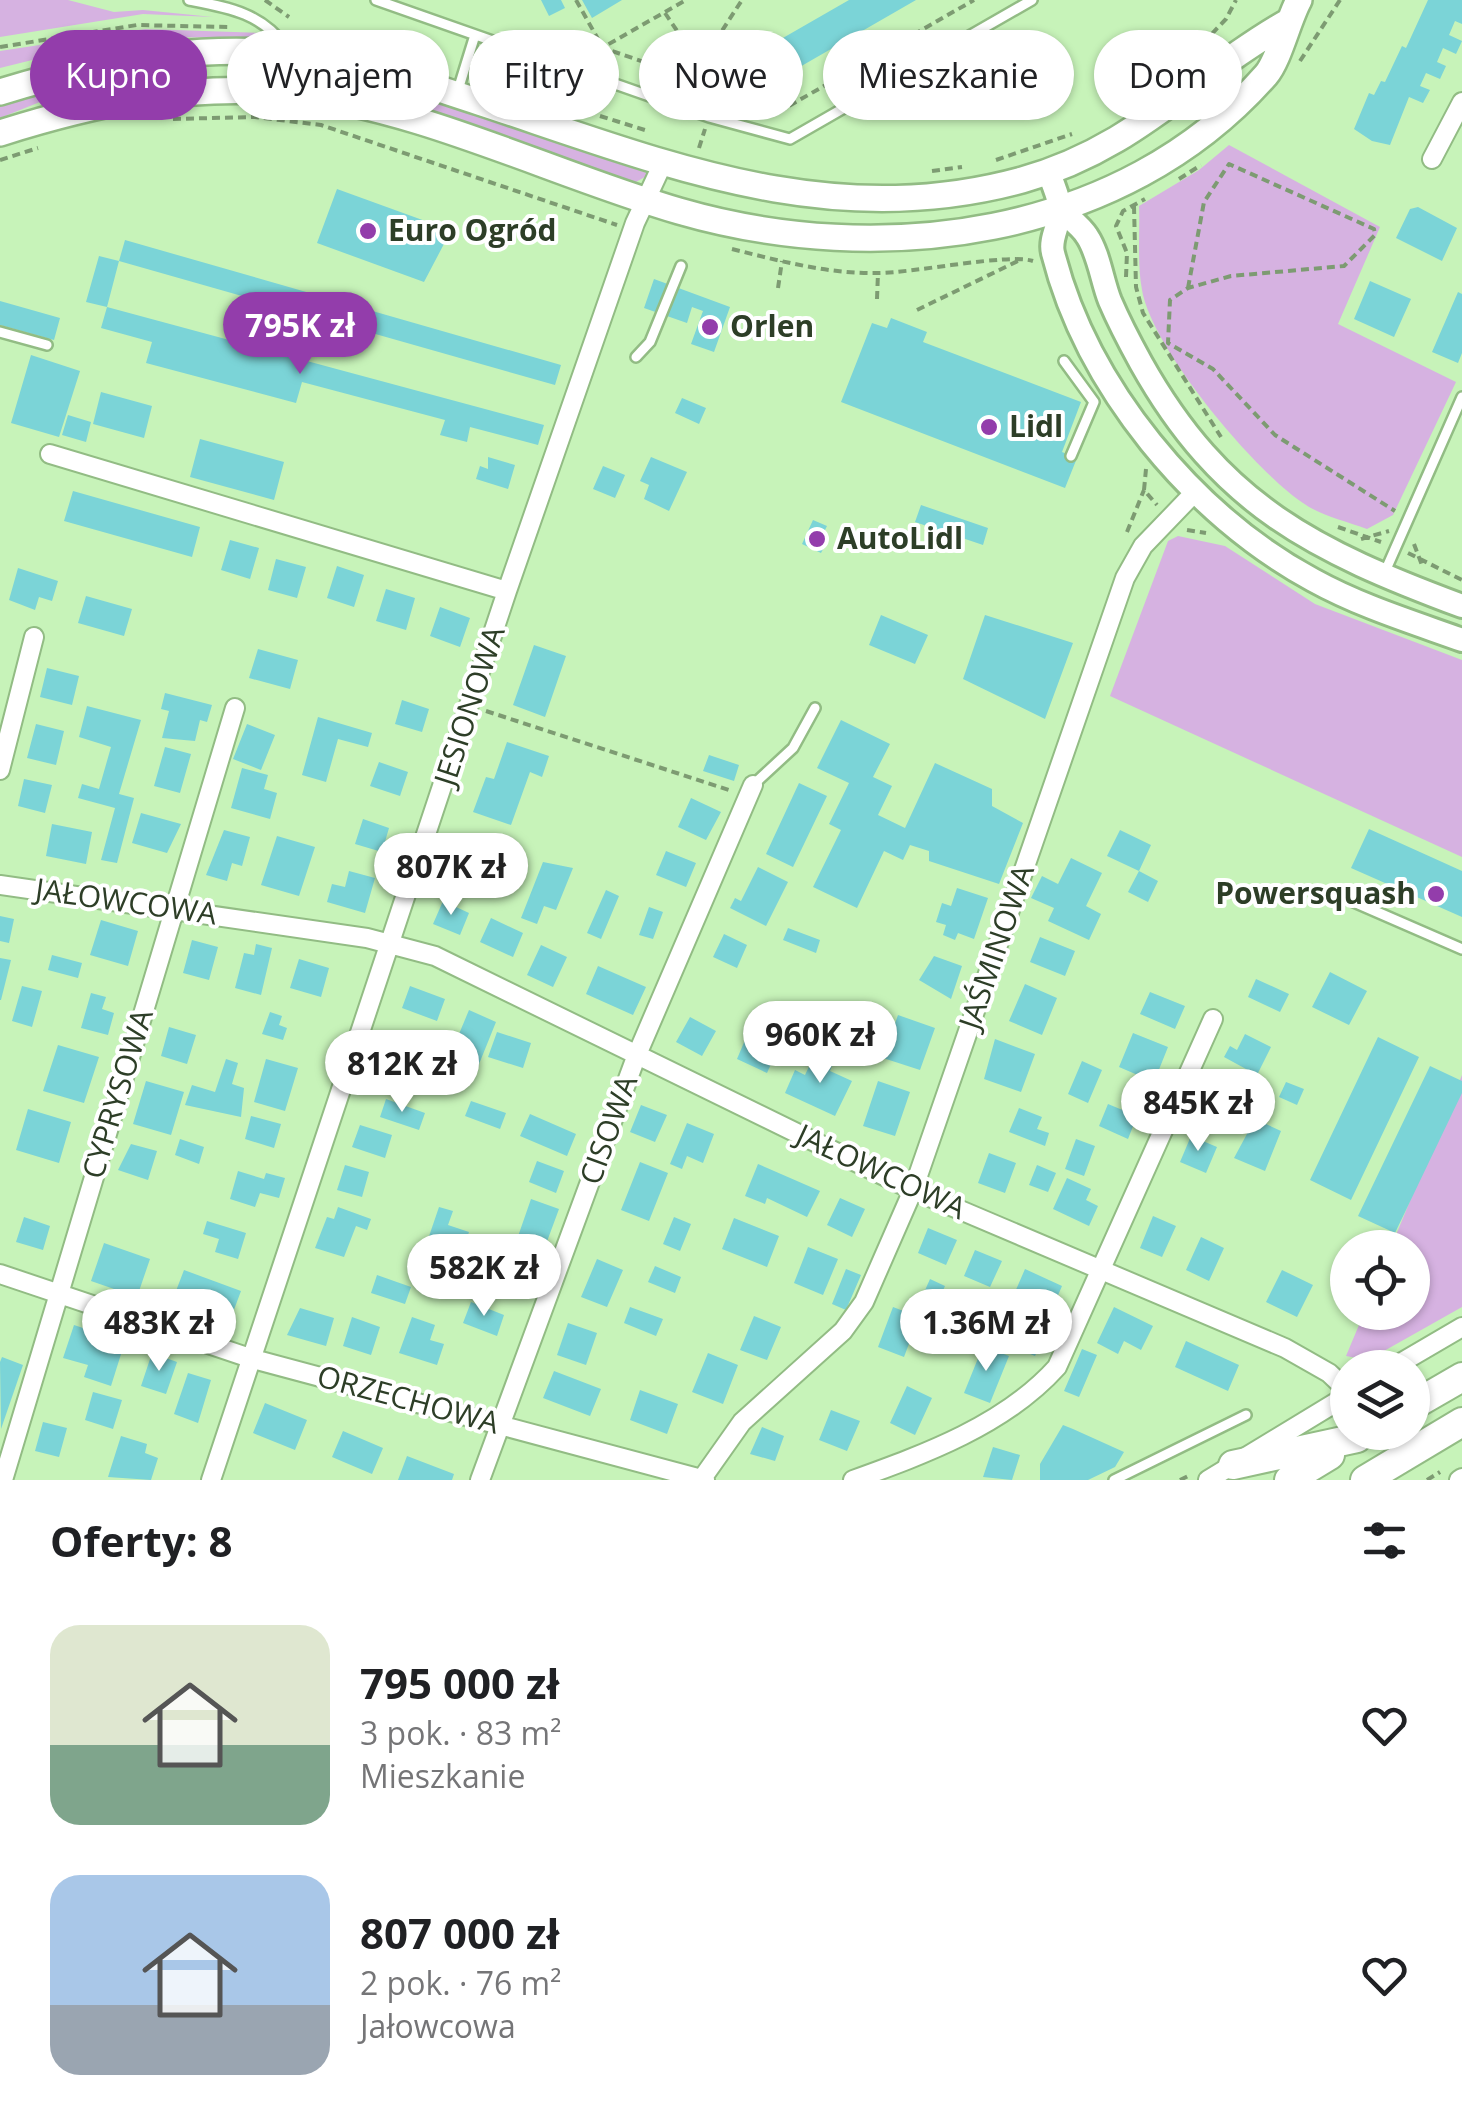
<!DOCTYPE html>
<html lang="pl">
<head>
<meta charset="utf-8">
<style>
  :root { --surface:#fff; --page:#f2f2f2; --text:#202124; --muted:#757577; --accent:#933dab }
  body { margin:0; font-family:"Open Sans",sans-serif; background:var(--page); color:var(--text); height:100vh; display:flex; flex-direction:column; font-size:38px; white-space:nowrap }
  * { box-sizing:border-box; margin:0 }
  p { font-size:32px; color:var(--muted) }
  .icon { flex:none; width:55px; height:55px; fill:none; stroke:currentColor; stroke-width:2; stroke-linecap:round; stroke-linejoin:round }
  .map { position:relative; height:1480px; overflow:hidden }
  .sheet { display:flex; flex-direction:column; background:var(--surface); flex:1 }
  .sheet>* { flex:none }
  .top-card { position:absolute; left:30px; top:30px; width:1402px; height:90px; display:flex; gap:20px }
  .tools { position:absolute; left:1330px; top:1230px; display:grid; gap:20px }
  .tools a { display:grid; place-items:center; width:100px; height:100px; border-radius:50%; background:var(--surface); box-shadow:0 2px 8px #0004; font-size:50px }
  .price { position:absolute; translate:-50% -85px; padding:0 22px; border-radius:35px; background:#fff; color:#222; font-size:32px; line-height:65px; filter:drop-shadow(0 2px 5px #0008) }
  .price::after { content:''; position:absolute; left:50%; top:60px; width:30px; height:22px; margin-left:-15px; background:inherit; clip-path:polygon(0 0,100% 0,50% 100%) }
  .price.active { background:var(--accent); color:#fff }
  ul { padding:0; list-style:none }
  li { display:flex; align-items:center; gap:30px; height:250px; padding:0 50px }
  li span { display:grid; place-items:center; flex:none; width:280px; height:200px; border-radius:30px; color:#555 }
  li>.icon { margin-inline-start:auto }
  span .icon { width:120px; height:120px; fill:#fffc; stroke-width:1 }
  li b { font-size:42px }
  h2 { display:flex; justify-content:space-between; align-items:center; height:120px; padding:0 50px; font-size:42px }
  .pill { padding:0 35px; border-radius:45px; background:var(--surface); box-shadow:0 2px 8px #0004; font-size:35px; line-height:90px }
  .pill.active { background:var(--accent); color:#fff }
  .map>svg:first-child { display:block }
</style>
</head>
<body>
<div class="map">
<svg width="1462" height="1480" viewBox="0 0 1462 1480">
  <rect width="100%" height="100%" fill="#c7f3b9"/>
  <path fill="#d6b2e1" d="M0,0H68L114,12L143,10L213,17L143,14L0,37Z
    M145,29L261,33L266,39L129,36L0,68V51Z
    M305,69L396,89L650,174L636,182L488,133L305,81Z
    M58,88L60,94L0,118V105Z
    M1229,145L1380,227L1338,324L1456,382L1393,515L1367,529C1346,521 1321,516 1303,503C1254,470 1152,349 1142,290C1137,263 1140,233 1139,206L1199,170Z
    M1178,536L1225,546L1315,604L1462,660V857L1110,696L1168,541Z
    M1462,1075V1307L1368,1360L1346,1356L1364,1313L1412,1312V1248L1391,1247Z"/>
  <path fill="#7bd4d7" d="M541,0H561L565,8L549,16Z
    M582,0H622L592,18Z
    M849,0H916L739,102L722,73Z
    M1428,0H1462V24L1455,21L1449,35L1462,41L1456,54L1443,48L1437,62L1446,66L1440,79L1426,73L1420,86L1430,90L1423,103L1409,97L1390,145L1372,141L1354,129L1369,93L1374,95L1381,81L1385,82L1402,46L1406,48Z
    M919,81L928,95L915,103L906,89Z
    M949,100L960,106L954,115L944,109Z
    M337,189L439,226L445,242L424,282L317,243Z
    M1418,207L1457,228L1442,261L1396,238L1410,209Z
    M125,240L561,365L555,385L119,261L107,307L86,302L99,256L119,261Z
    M654,279L730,307L714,352L691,344L703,311L692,307L687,323L644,308Z
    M1370,281L1411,299L1394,337L1354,319Z
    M1458,292L1462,294V353L1458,363L1432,352Z
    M0,301L60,318L54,340L0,325Z
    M107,307L544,425L538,445L470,427L467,442L440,435L445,420L302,382L296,403L146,363L152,342L101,328Z
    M891,318L927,332L923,342L1081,402L1062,452L1077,458L1065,488L841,402L872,323L887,328Z
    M31,355L80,371L59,437L11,423Z
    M101,392L152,406L144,438L93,424Z
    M682,398L706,408L699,424L675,413Z
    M68,415L91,422L86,442L62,435Z
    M200,439L284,462L274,500L190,477Z
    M488,457L515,465L508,489L476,479L480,466L488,469Z
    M651,457L687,472L669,511L644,499L649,485L640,481Z
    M603,466L625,475L615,498L593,489Z
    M73,491L200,527L192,557L64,521Z
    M921,505L988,528L983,545L915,522Z
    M813,520L827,526L822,536L828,539L821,553L802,544Z
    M230,540L259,548L250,579L221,570Z
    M276,559L306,567L297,598L268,590Z
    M337,566L364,575L354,607L327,598Z
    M18,568L58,581L52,601L39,597L35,610L9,600Z
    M386,589L415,598L406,630L376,621Z
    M86,596L132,609L124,636L78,623Z
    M440,607L470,618L460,647L430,636Z
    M881,615L928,635L915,664L869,645Z
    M985,615L1073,643L1045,719L963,679Z
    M534,645L566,656L545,717L513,705Z
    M258,649L298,660L290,689L249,678Z
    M47,668L79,676L72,705L40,697Z
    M165,693L212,705L207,722L200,720L195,741L162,738L169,711L161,709Z
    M402,700L429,709L422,732L395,724Z
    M87,706L141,720L119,794L134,798L117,863L101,860L115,808L78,798L82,784L99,789L111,747L79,737Z
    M318,717L372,733L368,747L338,739L326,782L302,775Z
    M841,720L890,744L873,777L892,786L878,815L905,828L935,763L992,789V806L1023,823L999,884L929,861V851L910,845L903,860L884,851L857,908L813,887L841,830L829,824L849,783L817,768Z
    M36,724L64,731L56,765L27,758Z
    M247,724L275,735L261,770L233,759Z
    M507,742L549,756L542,777L530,772L511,825L473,812L486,777L494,779Z
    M165,747L191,754L180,793L154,786Z
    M709,755L739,765L734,781L703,771Z
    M379,762L408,772L400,796L370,786Z
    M242,768L268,775L264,789L277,793L270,819L231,808Z
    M24,779L52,785L45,813L18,806Z
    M799,783L827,796L793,867L766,854Z
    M691,798L721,812L706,840L678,827Z
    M141,813L181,824L167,853L132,843Z
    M363,819L389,828L382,852L355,844Z
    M52,824L92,832L86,864L46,856Z
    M1369,829L1462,871V917L1351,868Z
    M224,830L250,837L242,866L232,863L227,881L206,875Z
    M1120,830L1151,845L1139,871L1107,856Z
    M471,835L496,844L487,869L461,860Z
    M277,836L315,847L299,896L261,885Z
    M666,851L696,863L686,887L656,875Z
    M1071,858L1102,873L1086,906L1101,914L1089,940L1048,921L1054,908L1031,898L1042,876L1058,884Z
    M543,862L573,868L556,910L544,906L537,924L521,918Z
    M758,867L788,882L766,926L730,908L735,898L741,901Z
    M349,871L375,878L365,913L327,902L332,884L345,887Z
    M1139,871L1158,881L1148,902L1128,892Z
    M957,888L988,898L974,939L958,933L955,940L943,935L946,925L936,922L942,903L951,906Z
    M606,890L619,896L601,939L587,933Z
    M443,901L469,913L460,935L433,924Z
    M649,907L663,912L653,939L639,935Z
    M0,916L14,919L9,943L0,941Z
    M491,918L523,933L513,957L480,942Z
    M101,920L138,931L128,966L90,955Z
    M788,928L820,940L816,953L783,940Z
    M724,934L747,945L737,968L713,957Z
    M1040,937L1075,951L1065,976L1030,962Z
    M192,940L218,947L209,980L183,973Z
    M256,944L272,948L261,995L235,988L244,953L254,955Z
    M541,945L567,957L553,987L527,975Z
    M52,955L82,963L78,978L48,970Z
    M934,956L962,966L951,999L919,980Z
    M0,958L11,960L1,1000H0Z
    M299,959L329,968L321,997L290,988Z
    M598,966L646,987L633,1015L586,994Z
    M1330,972L1367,991L1349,1025L1312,1007Z
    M1256,979L1289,994L1280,1012L1248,997Z
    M1025,984L1057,998L1042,1035L1009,1021Z
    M22,986L42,991L32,1027L12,1021Z
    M410,986L445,999L437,1021L402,1008Z
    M1150,992L1185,1006L1175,1029L1140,1014Z
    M91,993L106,997L102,1009L114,1013L108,1035L81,1028Z
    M469,1010L496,1022L477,1069L449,1058Z
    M270,1012L282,1016L279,1025L287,1028L283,1040L262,1034Z
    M898,1015L935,1028L920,1070L883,1058Z
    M690,1017L716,1031L702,1056L676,1042Z
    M753,1021L784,1035L767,1073L737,1059Z
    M169,1027L196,1035L187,1064L161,1056Z
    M497,1032L531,1043L523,1068L488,1057Z
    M1133,1033L1168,1047L1154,1082L1119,1067Z
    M1245,1034L1271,1047L1257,1075L1224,1057L1230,1046L1237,1050Z
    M1378,1037L1419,1057L1351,1200L1310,1180Z
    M405,1038L429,1048L425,1057L436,1061L428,1080L393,1065Z
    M995,1039L1035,1054L1021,1092L984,1079Z
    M58,1045L99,1057L84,1103L43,1091Z
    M816,1052L834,1061L830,1071L852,1081L835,1116L785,1093L795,1070L805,1075Z
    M226,1059L238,1063L232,1084L244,1088L241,1117L185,1105L192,1085L215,1092Z
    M266,1059L298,1068L285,1111L254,1102Z
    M1082,1061L1102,1070L1088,1103L1068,1094Z
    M1430,1066L1462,1081V1093L1395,1233L1358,1216Z
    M1219,1071L1263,1091L1253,1111L1237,1099L1226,1125L1201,1114Z
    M146,1081L184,1092L171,1135L133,1124Z
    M878,1081L910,1092L895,1136L863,1126Z
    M1286,1082L1304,1089L1297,1105L1279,1097Z
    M386,1099L425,1113L419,1130L380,1117Z
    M471,1101L506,1113L500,1129L465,1116Z
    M1108,1104L1137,1116L1128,1139L1099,1126Z
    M641,1105L667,1115L655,1142L630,1132Z
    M1019,1108L1042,1117L1037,1129L1049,1133L1045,1146L1009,1132Z
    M28,1109L71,1122L59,1163L16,1150Z
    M530,1114L576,1134L567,1156L520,1136Z
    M251,1116L281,1124L274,1148L245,1139Z
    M1255,1119L1281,1131L1265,1171L1234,1158Z
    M687,1123L714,1134L703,1163L687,1156L682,1169L670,1164Z
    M360,1125L392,1135L385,1158L352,1147Z
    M1191,1136L1217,1147L1206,1173L1180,1162Z
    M180,1139L204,1147L199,1164L175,1155Z
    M1076,1139L1095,1146L1084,1176L1065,1169Z
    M131,1144L157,1151L148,1180L118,1170Z
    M989,1153L1016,1163L1005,1193L978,1183Z
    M537,1161L564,1171L556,1193L529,1182Z
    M640,1162L668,1173L649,1221L621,1210Z
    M758,1164L820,1191L807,1217L767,1198L765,1204L745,1196Z
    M345,1165L369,1172L362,1197L337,1190Z
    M1037,1165L1056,1173L1048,1192L1029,1185Z
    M238,1171L264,1179L266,1173L285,1178L279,1198L260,1193L255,1207L230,1199Z
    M1067,1178L1091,1189L1086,1200L1098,1206L1089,1226L1053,1209Z
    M840,1198L865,1209L852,1237L827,1225Z
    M531,1199L559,1209L542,1255L515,1245Z
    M338,1207L371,1219L367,1230L356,1226L344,1257L315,1248L327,1217L334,1219Z
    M439,1207L453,1211L448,1225L469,1232L459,1260L425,1248Z
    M1153,1216L1176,1226L1162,1257L1140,1248Z
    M24,1217L50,1226L43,1250L16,1242Z
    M674,1217L691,1224L680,1251L663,1244Z
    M734,1218L779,1236L767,1267L722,1249Z
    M207,1221L246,1233L238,1259L215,1252L219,1239L203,1234Z
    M928,1228L957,1240L946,1265L918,1253Z
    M1201,1237L1224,1248L1209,1281L1186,1270Z
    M104,1243L150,1259L137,1297L91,1281Z
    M808,1247L838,1259L823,1295L794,1283Z
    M975,1250L1002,1261L990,1287L964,1276Z
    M597,1259L623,1270L607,1307L581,1297Z
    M655,1266L681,1277L675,1293L648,1282Z
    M846,1269L861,1275L846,1310L832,1304Z
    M1025,1269L1062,1286L1052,1309L1015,1292Z
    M184,1270L241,1291L232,1315L218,1310L214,1320L171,1304Z
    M1282,1270L1313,1285L1297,1317L1266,1302Z
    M377,1275L411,1287L405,1304L371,1293Z
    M930,1279L945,1286L933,1313L918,1306Z
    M471,1302L504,1315L497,1336L463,1323Z
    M630,1307L663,1319L656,1336L624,1323Z
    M893,1307L919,1317L904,1357L878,1347Z
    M1114,1307L1153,1326L1141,1350L1124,1341L1118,1354L1097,1343Z
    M300,1308L334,1318L326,1346L287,1335Z
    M754,1316L781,1327L767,1360L740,1350Z
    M352,1317L380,1327L371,1355L343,1346Z
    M412,1317L435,1325L430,1340L444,1344L437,1365L399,1353Z
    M568,1323L597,1333L586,1365L557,1355Z
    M74,1325L98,1333L95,1342L122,1351L111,1386L84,1377L88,1365L63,1358Z
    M1021,1334L1041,1342L1035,1356L1016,1348Z
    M1186,1341L1239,1365L1228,1391L1175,1367Z
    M983,1346L1009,1356L990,1403L964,1393Z
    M1082,1349L1097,1355L1079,1397L1064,1391Z
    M152,1353L177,1362L166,1394L141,1386Z
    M708,1353L738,1365L723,1404L692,1392Z
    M2,1357L23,1365L1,1429L0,1362Z
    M554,1371L601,1389L590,1416L543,1398Z
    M188,1373L211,1380L198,1423L174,1414Z
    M907,1386L932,1398L915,1435L890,1423Z
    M640,1390L678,1404L667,1434L630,1420Z
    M93,1392L122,1400L113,1429L85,1420Z
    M265,1403L307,1420L295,1450L253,1433Z
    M831,1410L860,1421L847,1451L819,1440Z
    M43,1422L67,1428L59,1457L35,1451Z
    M1063,1425L1073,1429L1124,1452L1115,1467L1088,1480H1040V1464Z
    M762,1427L784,1436L775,1461L750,1454Z
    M343,1431L383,1448L372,1474L332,1457Z
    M121,1436L147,1444L145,1453L158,1458L151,1480L108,1477Z
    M993,1447L1020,1455L1012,1480L983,1477Z
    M407,1456L454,1474L452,1480H398Z"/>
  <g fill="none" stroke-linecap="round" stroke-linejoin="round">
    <g stroke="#92bc84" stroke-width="14">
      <path id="service" d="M189,0C231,8 261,13 287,48
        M376,0L709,117L790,139L1032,0
        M458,90L475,35
        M0,332L47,345
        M636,357L650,342L681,266
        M1064,361L1094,402L1071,456
        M1384,574L1462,397
        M753,785L793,748L815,708
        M1347,899L1462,949
        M1114,1480L1246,1415"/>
    </g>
    <g stroke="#92bc84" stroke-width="22">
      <path id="minor" d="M1432,159L1462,102
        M50,454L507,591
        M0,770L34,637
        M0,885L367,938L435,956L913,1190L1285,1348L1329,1373L1348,1391
        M0,1274L253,1359L705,1480
        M1392,1368L1462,1327
        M3,1480L235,708
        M211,1480L507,591L635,223L663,163
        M480,1480L636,1057L753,785
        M701,1480L742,1422L843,1331L864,1302L913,1190L1125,578L1143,546L1195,492
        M853,1480C925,1454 1005,1425 1057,1367L1213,1019
        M1208,1480L1348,1395
        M1459,1480L1462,1478"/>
    </g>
    <g stroke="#92bc84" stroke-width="28">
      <path id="tertiary" d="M1049,172C1052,183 1059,197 1060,208C1061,223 1049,238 1053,253C1087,387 1193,515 1313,580C1360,606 1412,622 1462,640
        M1060,209C1068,217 1081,226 1087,236C1099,254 1102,281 1110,301C1119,322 1130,343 1141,363C1221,506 1315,551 1462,606"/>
    </g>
    <g stroke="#92bc84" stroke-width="30">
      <path id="secondary" d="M0,92C110,58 220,39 335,60C384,69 432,87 479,102C661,162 828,233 1022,180C1134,149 1191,78 1286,23
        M0,133C95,103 189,83 289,93C421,107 552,174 679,211C879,269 1122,239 1266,75C1279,60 1288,20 1299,0"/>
    </g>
    <g stroke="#92bc84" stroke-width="32">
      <path id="trunk" d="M1412,1406L1462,1377
        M1233,1465L1357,1438
        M1289,1480L1330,1455
        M1365,1480L1462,1422"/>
    </g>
    <path stroke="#7d9b72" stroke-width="4" stroke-dasharray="8 5" stroke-linecap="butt" d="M265,0L289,17
      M576,0L603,48L712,85
      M665,13L728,106
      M0,47L137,25L228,27
      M586,57L686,0
      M1300,61L1340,0
      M1185,62L1226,19L1236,0
      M701,63L742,0
      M740,108L775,114L974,0
      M600,116L648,131
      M173,119L255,117L321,125L617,225
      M699,148L705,129
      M0,160L38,148
      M996,160L1072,134
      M932,171L962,167
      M1179,179L1201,165
      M1134,206L1136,287L1143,313L1221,437
      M732,249C780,261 828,274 878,273C914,273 1008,253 1033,261
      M1126,277L1127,253L1116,226L1123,211L1145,199
      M778,288L782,261
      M1188,288L1204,202L1229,164L1374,229L1375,235L1344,266L1231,276L1188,288L1170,300L1168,343L1213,369L1275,435L1395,511
      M877,299L878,273
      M917,310L1022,259
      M1146,469L1144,490L1157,505
      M1338,527L1381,542
      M1187,530L1206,533
      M1127,532L1144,490
      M1361,539L1389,531
      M1414,544L1423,568
      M1408,553L1462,580
      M486,711L729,790
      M1363,1368L1375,1361
      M1180,1480L1190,1475
      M1427,1480L1440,1472"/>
    <use href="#service" stroke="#fff" stroke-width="9"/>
    <use href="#minor" stroke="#fff" stroke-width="18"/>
    <use href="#tertiary" stroke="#fff" stroke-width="22"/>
    <use href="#secondary" stroke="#fff" stroke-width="25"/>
    <use href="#trunk" stroke="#fff" stroke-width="28"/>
  </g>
  <g fill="#933dab" stroke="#fff" stroke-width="4">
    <circle cx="368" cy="231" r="10"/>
    <circle cx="710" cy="327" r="10"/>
    <circle cx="989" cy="427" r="10"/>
    <circle cx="817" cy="539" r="10"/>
    <circle cx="1436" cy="894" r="10"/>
  </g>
  <g text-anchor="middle" stroke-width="8" stroke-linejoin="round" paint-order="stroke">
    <g font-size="30" font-weight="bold" fill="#2d3e27" stroke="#fff" text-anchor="start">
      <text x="388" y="241">Euro Ogród</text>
      <text x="730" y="337">Orlen</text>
      <text x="1009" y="437">Lidl</text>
      <text x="837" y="549">AutoLidl</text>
      <text x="1416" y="904" text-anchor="end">Powersquash</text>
    </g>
    <g font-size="30" fill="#2d3e27" stroke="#fff">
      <text transform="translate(470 706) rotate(-72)" y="10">JESIONOWA</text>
      <text transform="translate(126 902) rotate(8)" y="10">JAŁOWCOWA</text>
      <text transform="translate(997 947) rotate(-71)" y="10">JAŚMINOWA</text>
      <text transform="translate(118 1094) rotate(-73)" y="10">CYPRYSOWA</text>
      <text transform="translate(609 1130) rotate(-70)" y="10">CISOWA</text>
      <text transform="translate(881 1172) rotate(25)" y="10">JAŁOWCOWA</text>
      <text transform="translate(408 1400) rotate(15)" y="10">ORZECHOWA</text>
    </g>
  </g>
</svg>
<div class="tools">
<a><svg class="icon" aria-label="locate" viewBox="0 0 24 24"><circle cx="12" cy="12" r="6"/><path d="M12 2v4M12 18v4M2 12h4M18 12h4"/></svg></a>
<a><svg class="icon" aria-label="layers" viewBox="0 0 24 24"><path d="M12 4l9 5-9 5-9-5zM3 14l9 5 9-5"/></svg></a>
</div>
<b class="price active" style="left:300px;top:377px">795K zł</b>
<b class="price" style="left:451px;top:918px">807K zł</b>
<b class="price" style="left:820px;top:1086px">960K zł</b>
<b class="price" style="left:402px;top:1115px">812K zł</b>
<b class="price" style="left:1198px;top:1154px">845K zł</b>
<b class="price" style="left:484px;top:1319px">582K zł</b>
<b class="price" style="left:159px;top:1374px">483K zł</b>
<b class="price" style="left:986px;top:1374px">1.36M zł</b>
<div class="top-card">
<a class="pill active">Kupno</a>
<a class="pill">Wynajem</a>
<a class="pill">Filtry</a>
<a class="pill">Nowe</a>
<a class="pill">Mieszkanie</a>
<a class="pill">Dom</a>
</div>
</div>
<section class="sheet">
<h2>Oferty: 8<svg class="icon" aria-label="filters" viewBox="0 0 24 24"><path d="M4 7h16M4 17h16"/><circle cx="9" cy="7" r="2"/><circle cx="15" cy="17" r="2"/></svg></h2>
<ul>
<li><span style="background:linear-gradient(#dfe7d0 60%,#7fa58c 0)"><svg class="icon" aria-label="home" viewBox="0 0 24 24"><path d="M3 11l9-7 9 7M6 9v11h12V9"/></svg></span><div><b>795 000 zł</b><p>3 pok. · 83 m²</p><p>Mieszkanie</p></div><svg class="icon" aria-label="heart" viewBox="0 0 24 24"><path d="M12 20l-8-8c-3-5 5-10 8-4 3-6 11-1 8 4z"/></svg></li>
<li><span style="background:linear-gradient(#a9c7e8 65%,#9aa5b1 0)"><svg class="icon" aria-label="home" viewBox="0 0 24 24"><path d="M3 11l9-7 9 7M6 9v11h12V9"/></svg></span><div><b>807 000 zł</b><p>2 pok. · 76 m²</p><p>Jałowcowa</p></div><svg class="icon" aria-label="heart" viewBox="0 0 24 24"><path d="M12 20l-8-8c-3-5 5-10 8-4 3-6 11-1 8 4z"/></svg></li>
</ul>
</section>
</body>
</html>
